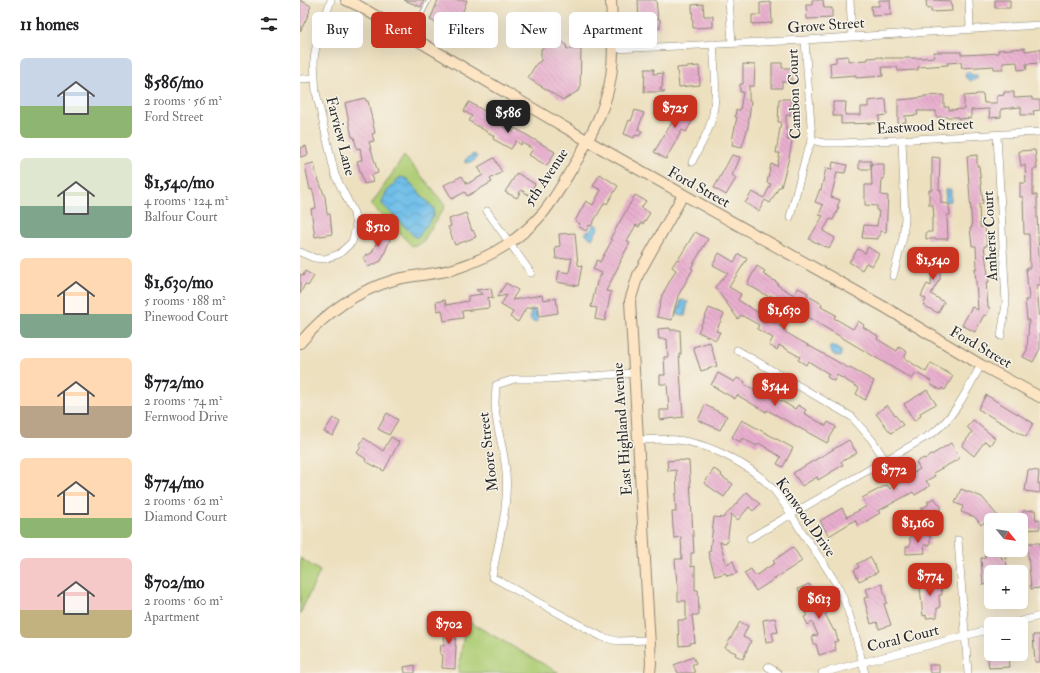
<!DOCTYPE html>
<html lang="en">
<head>
<meta charset="utf-8">
<style>
  :root { --surface:#fff; --page:#f2f2f2; --text:#202124; --muted:#757577; --accent:#c8321e }
  body { margin:0; font-family:"IM FELL Double Pica",serif; background:var(--page); color:var(--text); height:100vh; display:flex; flex-direction:column; font-size:15px; white-space:nowrap }
  * { box-sizing:border-box; margin:0 }
  p { font-size:13px; color:var(--muted) }
  .icon { flex:none; width:22px; height:22px; fill:none; stroke:currentColor; stroke-width:2; stroke-linecap:round; stroke-linejoin:round }
  .map { position:relative; flex:1; overflow:hidden }
  .details { display:flex; flex-direction:column; background:var(--surface); width:300px }
  .details>* { flex:none }
  .top-card { position:absolute; left:12px; top:12px; width:380px; height:36px; display:flex; gap:8px }
  .needle { width:26px; rotate:120deg }
  .buttons { position:absolute; left:684px; top:513px; display:grid; gap:8px }
  .buttons a { display:grid; place-items:center; width:44px; height:44px; border-radius:6px; background:var(--surface); box-shadow:0 4px 16px #0002; font-size:20px }
  .price { position:absolute; translate:-50% -34px; padding:0 9px; border-radius:8px; background:var(--accent); color:#fff; font-size:13px; line-height:26px; filter:drop-shadow(0 1px 2px #0008) }
  .price::after { content:''; position:absolute; left:50%; top:24px; width:12px; height:9px; margin-left:-6px; background:inherit; clip-path:polygon(0 0,100% 0,50% 100%) }
  .price.selected { background:#222; color:#fff }
  ul { padding:0; list-style:none }
  li { display:flex; align-items:center; gap:12px; height:100px; padding:0 20px }
  li span { display:grid; place-items:center; flex:none; width:112px; height:80px; border-radius:6px; color:#555 }
  li>.icon { margin-inline-start:auto }
  span .icon { width:48px; height:48px; fill:#fffc; stroke-width:1 }
  li b { font-size:17px }
  h2 { display:flex; justify-content:space-between; align-items:center; height:48px; padding:0 20px; font-size:17px }
  .tag { padding:0 14px; border-radius:6px; background:var(--surface); box-shadow:0 4px 16px #0002; font-size:14px; line-height:36px }
  .tag.selected { background:var(--accent); color:#fff }
  main { display:flex; flex:1; min-height:0 }
  .map>svg:first-child { display:block }
</style>
</head>
<body>
<main>
<section class="details">
<h2>11 homes<svg class="icon" aria-label="filters" viewBox="0 0 24 24"><path d="M4 7h16M4 17h16"/><circle cx="9" cy="7" r="2"/><circle cx="15" cy="17" r="2"/></svg></h2>
<ul>
<li><span style="background:linear-gradient(#c9d6e8 60%,#8fb573 0)"><svg class="icon" aria-label="home" viewBox="0 0 24 24"><path d="M3 11l9-7 9 7M6 9v11h12V9"/></svg></span><div><b>$586/mo</b><p>2 rooms · 56 m²</p><p>Ford Street</p></div></li>
<li><span style="background:linear-gradient(#dfe7d0 60%,#7fa58c 0)"><svg class="icon" aria-label="home" viewBox="0 0 24 24"><path d="M3 11l9-7 9 7M6 9v11h12V9"/></svg></span><div><b>$1,540/mo</b><p>4 rooms · 124 m²</p><p>Balfour Court</p></div></li>
<li><span style="background:linear-gradient(#ffd9b3 70%,#7fa58c 0)"><svg class="icon" aria-label="home" viewBox="0 0 24 24"><path d="M3 11l9-7 9 7M6 9v11h12V9"/></svg></span><div><b>$1,630/mo</b><p>5 rooms · 188 m²</p><p>Pinewood Court</p></div></li>
<li><span style="background:linear-gradient(#ffd9b3 60%,#b9a48a 0)"><svg class="icon" aria-label="home" viewBox="0 0 24 24"><path d="M3 11l9-7 9 7M6 9v11h12V9"/></svg></span><div><b>$772/mo</b><p>2 rooms · 74 m²</p><p>Fernwood Drive</p></div></li>
<li><span style="background:linear-gradient(#ffd9b3 75%,#8fb573 0)"><svg class="icon" aria-label="home" viewBox="0 0 24 24"><path d="M3 11l9-7 9 7M6 9v11h12V9"/></svg></span><div><b>$774/mo</b><p>2 rooms · 62 m²</p><p>Diamond Court</p></div></li>
<li><span style="background:linear-gradient(#f6c9c9 65%,#c2b280 0)"><svg class="icon" aria-label="home" viewBox="0 0 24 24"><path d="M3 11l9-7 9 7M6 9v11h12V9"/></svg></span><div><b>$702/mo</b><p>2 rooms · 60 m²</p><p>Apartment</p></div></li>
</ul>
</section>
<div class="map">
<svg width="740" height="673" viewBox="0 0 740 673">
  <defs>
    <pattern id="water-waves" width="16" height="10" patternUnits="userSpaceOnUse"><rect width="16" height="10" fill="#6fbee9"/><path d="M0 5q4-4 8 0t8 0" fill="none" stroke="#5b9bbd"/></pattern>
    <pattern id="building-back-hatch" width="6" height="6" patternUnits="userSpaceOnUse"><rect width="6" height="6" fill="#e8aece"/><path d="M-1 5l2 2M0 0l6 6M5-1l2 2" fill="none" stroke="#c796b1"/></pattern>
  </defs>
  <rect width="100%" height="100%" fill="#f7f3e8"/>
  <filter id="ink" filterUnits="userSpaceOnUse"><feTurbulence type="fractalNoise" baseFrequency=".025" numOctaves="2"/><feDisplacementMap in="SourceGraphic" scale="8" xChannelSelector="R" yChannelSelector="G"/><feConvolveMatrix kernelMatrix="1 2 1 2 8 2 1 2 1" color-interpolation-filters="sRGB"/></filter>
  <filter id="wash" filterUnits="userSpaceOnUse"><feTurbulence type="fractalNoise" baseFrequency=".012" numOctaves="4" result="noise"/><feDisplacementMap in="SourceGraphic" scale="16" xChannelSelector="R" yChannelSelector="G"/><feGaussianBlur stdDeviation="0.9" result="paint"/><feColorMatrix in="noise" values="0 0 0 0 0 0 0 0 0 0 0 0 0 0 0 0 0 1.4 0 .05"/><feComposite in="paint" operator="in"/></filter>
  <g filter="url(#wash)">
    <rect width="100%" height="100%" fill="#ede0bf"/>
    <path fill="#aecd74" stroke="#6c7c50" d="M104,156L132,188L145,206L122,243L112,246L71,205Z
      M0,558L20,571L0,614Z
      M166,620L259,673H158Z"/>
    <path fill="url(#water-waves)" stroke="#4d748a" d="M666,72H669L672,75H677L678,78L671,81L665,77Z
      M173,154L177,156L174,161L165,163V160Z
      M101,177L107,179L134,209L133,217L118,237H115L82,204C82,195 92,186 98,179Z
      M651,189V201L646,202L645,190Z
      M294,224L299,227L292,239L285,234L287,231L289,232Z
      M381,300L388,302L385,316L377,315Z
      M233,309C236,311 238,318 238,321L233,322L230,318L231,310Z
      M532,346L541,351V357L534,355L529,348Z"/>
    <g id="blocks">
      <path fill="url(#building-back-hatch)" d="M0,0L11,6L9,10L10,11L0,32Z
        M104,0H124L121,7Z
        M138,0H167L157,28L148,24L147,27L130,20Z
        M338,0H356L358,19H360V28L348,29L347,24L339,25Z
        M512,0H523L524,8H532V18L507,19L506,5H512Z
        M579,0H590L591,15L572,16L571,6H579Z
        M631,0L651,1L652,11L631,12V8L627,9L626,1Z
        M695,0H710V8H695Z
        M471,2L472,23L452,24V15H460V3Z
        M403,4L404,16H413V27L393,28L392,5Z
        M262,42L266,45L267,49H281L280,90L263,100L228,78L236,64L241,61V49L248,45L253,47Z
        M725,48V51L740,49V63L726,64L727,69L718,70L717,62L703,63V69H694V66L662,68L661,62L647,63L648,65L618,67V70L598,71L597,67H582L583,76L556,78V75L531,77L530,63L536,62V57L548,56V61L568,60V58L582,57V58H623L635,57L634,52H661V55L684,54L698,53V50Z
        M472,63H482V68H492V82H482V88H472Z
        M443,64L455,65L454,86H449V101H451L448,127L442,147L432,145L433,141H432L437,117H435L436,110H440L443,92H440V84H443Z
        M399,66L400,85L379,87L377,68Z
        M345,69H354L353,74L363,73L362,88L359,89L365,92H344Z
        M704,92H714V98L732,97V100H740V110L733,111L734,115H721V107L701,109V117L690,118L689,109L671,110V118L658,119V117H636V111H617L618,115L605,116L606,122L598,123V100L610,99L624,97V96L644,95V107H649V110L664,109V96L676,95V94H683L684,103H697V96L704,95Z
        M65,98L66,101H68L75,133L72,134L74,141L69,142L78,173L71,175L73,182L64,184L57,161L62,160L60,148L57,149L54,137H52L45,103Z
        M479,99H491L490,116L486,115V130H489L487,140L492,141L489,158L481,187H479L470,203L465,200L459,211L445,203L452,192L464,198L471,184L467,183L471,164L477,166L480,153H476L481,122H478Z
        M586,99L587,115L579,116V123L541,124V116H533V102H546L545,115H561V107H568V101Z
        M379,100L391,107L387,115L394,118L386,132L382,130L366,159L354,152L374,119L370,117Z
        M169,102L195,117L193,121L213,132L215,128L255,152L247,166L229,155L233,149L222,143L221,145L216,141L211,149L193,139L194,136L169,121L172,116L164,111Z
        M335,110L344,113L338,129L342,131L339,136L335,135L334,138L324,134L329,120L331,121Z
        M6,146L8,155L0,157V148Z
        M735,150L737,169H733V195H737V215L740,274V285H737L740,322V349L733,362L723,357L727,350L729,320H727L725,300H729L726,268H730L729,234H724L723,197H720V183H726L725,165L721,166L719,151Z
        M432,155L440,157L437,165L432,175L436,178L426,195L414,188Z
        M677,155V166H679L683,203L679,204L680,227H685L687,246H684L689,282H686L688,307L690,308L686,316L684,315L675,332L662,325L672,307L678,310L675,268H677L676,246H672L670,228H672L667,156Z
        M632,157L640,158L639,190L641,189V203L649,204L650,215H647L648,239H626V232H632V218H634L633,205H629V190H632Z
        M194,158L202,172L190,179L192,182L167,196L165,192L152,199L144,185L162,176L167,184L183,175L178,167Z
        M559,161H571V169H559Z
        M533,162L547,165L545,173L537,172L531,197L540,200L537,207H539L533,220L530,219L523,231L535,238L529,248L526,246L525,247L509,239L523,216L519,215L523,205L515,202L520,189L521,190L526,168L532,169Z
        M14,163L16,173L25,197L27,214H30L32,234L15,237L11,209L16,208L14,195L12,189L10,190L5,165Z
        M571,164H584V179H582L581,195L588,196L586,232L580,231V236H578V239L562,238L564,225L577,226L579,211H577V206L565,205V185H572Z
        M217,173L235,184L229,195L221,190L217,198L205,192Z
        M300,174L318,186L307,204L305,202L291,226L289,225L286,231L278,226L280,224L275,221L286,201L293,205L301,190L293,186Z
        M335,195L346,201L341,208L350,213L343,224L341,223L339,227L336,225L327,241L330,243L320,261H321L306,291L311,292L305,321L295,319L297,308L291,307L297,282L302,273L293,269L297,260L300,262L312,240L310,239Z
        M166,213L172,231L173,230L176,237L155,245L148,227L151,226L149,219Z
        M84,227L90,240L81,261L68,267L63,257L72,253L77,241L73,232Z
        M395,232L408,239L391,268L393,269L378,296L372,320L357,317L362,295L376,270L372,267L377,259L378,260Z
        M275,233L278,265L282,266L278,286L257,282L259,271L269,273L272,258L256,259L255,247L260,246L259,234Z
        M568,247L579,254L572,266L566,263L562,270L549,262L558,249L565,253Z
        M627,250H641L640,280H639L631,294L644,302L638,313L623,305L626,299L621,296L627,284L631,286L632,269L626,268Z
        M419,253L434,262L439,254L447,259L429,287L441,294L438,300L486,330L485,332L550,369V368L574,381L565,400L556,394L559,388L537,375L534,381L527,377L529,374L508,361L506,365L498,360L500,357L479,345L477,350L469,345L473,338L457,329L459,325L441,315L438,319L415,287L428,273L413,265Z
        M457,266L465,271L463,274L478,283L477,285L494,295L498,288L508,293L507,295L522,304L521,307L536,315L534,318L553,329L558,321L564,325L563,327L578,336L577,339L597,351L599,347L607,352L604,358L626,372L631,363L653,376L645,390L642,388L641,390L630,384L631,381L616,373L612,379L470,295L469,297L447,284Z
        M5,271L14,276L8,286L5,284L0,294V274L3,276Z
        M206,283L218,290L212,300L242,295L243,300L256,298L258,313L239,316L238,306L226,308L218,322L210,317L213,312L201,305L207,295L197,297Z
        M191,288L193,299L188,297L189,308L162,311L163,318L144,321L142,310L137,311L136,302L145,300L146,305L168,301V296L183,294L176,290Z
        M409,308L424,314L416,331L420,332L416,340L398,332Z
        M370,328V330H380L381,354H379L383,417L360,420V410H369L367,384H360V375H365L364,357H368L367,339H359L358,329Z
        M410,342L417,366L401,371L393,347Z
        M418,373L434,382L437,378L445,382L444,384L466,397L471,389L478,393L476,398L495,409L498,405L506,410L504,413L526,426L528,422L536,427L527,443L467,410L466,412L437,395L435,399L411,385Z
        M627,390L636,404L620,413L621,416L614,421L604,404Z
        M686,395L733,423L726,437L678,409Z
        M405,405L427,416L420,430L398,420Z
        M587,405L603,425L591,433L576,414Z
        M87,413L98,420L89,435L78,429Z
        M33,418L40,422L33,436L24,432Z
        M442,420L493,448L483,467L477,464L481,457L459,443L457,446L442,438L440,442L432,437Z
        M673,420L695,438L690,445L685,441L674,456L662,446L672,432L667,427Z
        M91,437L99,442L84,471L65,461L66,459L57,453L61,447L59,446L64,438L83,451Z
        M549,440L557,453L541,462L543,465L518,480L517,477L502,486L493,473Z
        M651,443L659,456V459L633,473L635,476L626,481L630,486L615,495L613,492L578,511L580,513L558,526L555,520L529,536L520,521L542,508L547,517L567,506L562,498L587,485L590,489L605,480V478L620,469L616,462L624,458L625,459Z
        M378,460L389,461L394,553H391V567L395,566V590H398L399,615H392L395,642L390,643V645L379,646L378,620H386V601H378V584H377L375,559H382L381,537L374,538L373,527L372,512H376L375,494H377L376,470L368,471L367,461Z
        M414,469L422,474L421,476L433,484L424,497L404,483Z
        M728,470L739,471L738,484H740V493L725,491Z
        M661,489L682,497L701,520H688L681,525L675,517L661,512L663,506L655,503Z
        M447,492L460,504L453,511L449,507L438,520L431,514L427,543L420,542L426,564L433,561L437,573L427,576L426,573L415,576L408,552L410,551L414,517L423,518Z
        M634,498L641,507V509L636,513L641,518L630,526L621,513L623,511L621,509L629,504L627,502Z
        M735,510L736,520L740,519V529L724,530L723,511Z
        M620,534H630V545H624L625,553L606,554V547L610,546V536H620Z
        M727,543H740V588L731,589Z
        M493,547L502,561L456,591L444,573L451,569L455,576L475,563L473,561Z
        M695,553V555L701,554L702,559L706,558L707,568L691,569V584L683,585L681,558H685V554Z
        M570,557L578,572L559,581L554,570L559,567L557,564Z
        M634,577L635,585H641L642,595H639L640,608H637V617L626,618V615L623,616L619,578Z
        M509,584L513,592L519,589L529,612L525,614L534,631L535,630L538,641L534,642L536,650L519,655L516,644H514L512,636L518,635L512,622L508,625L504,617L508,615L506,613L510,611L498,589Z
        M582,584L587,603L584,604L591,625L579,629L577,622L571,624L564,598L569,597L566,589Z
        M145,617H153L152,622H155L154,633H156L155,646H156L155,669L142,668L143,655L140,654L141,645L144,646Z
        M475,618L478,632L472,633L474,641L466,642L463,620Z
        M440,622L448,626L443,637L451,641L443,659L435,655L436,653L425,648Z
        M733,635H740V662H735Z
        M693,654H708L709,667L689,668L688,658H693Z
        M393,657L396,663L392,665L395,673H378L374,665Z
        M115,665V673H105L104,667Z
        M629,665H639V673H630Z"/>
    </g>
  </g>
  <g filter="url(#ink)">
    <use href="#blocks" fill-opacity="0" stroke="#8c8675" stroke-width="1"/>
    <g fill="none" stroke-linecap="round" stroke-linejoin="round">
      <g stroke="#8c8675" stroke-width="5">
        <path id="lane" d="M111,36L129,0"/>
      </g>
      <g stroke="#8c8675" stroke-width="8">
        <path id="street" d="M429,0L432,43
          M550,0L552,36
          M669,0L670,29
          M313,49L505,40L740,25
          M0,79L15,78
          M697,135L706,303L701,336
          M512,140L524,143H542L740,132
          M392,162C398,149 407,136 411,122C418,97 415,71 413,44
          M187,211L231,273
          M490,217L506,155L512,140L505,40
          M0,252L14,258L25,259L39,254L52,242L56,228L54,213L35,175L16,92L15,78L14,59L17,41L31,0
          M593,276L603,238L605,218L602,140
          M437,350L552,417L572,440L585,460
          M334,373L249,379H215L196,385C196,391 195,397 195,403C195,427 205,449 206,473C209,508 198,542 192,577L302,637L317,641L350,640
          M338,440C353,439 369,438 384,441C414,446 453,467 473,489C485,503 494,520 504,535C516,552 529,570 539,589C551,613 558,646 565,673
          M450,538L633,433C656,415 667,390 681,365
          M658,540L668,673
          M710,624L740,616
          M468,667L478,673
          M522,673L691,629"/>
      </g>
      <g stroke="#8c8675" stroke-width="12">
        <path id="secondary" d="M46,0L59,6L288,141L586,308L681,365L740,397
          M0,343C25,313 57,291 94,280C115,274 137,275 157,268C189,258 221,239 243,213C257,196 267,176 279,157C293,131 307,105 311,76C315,51 312,25 311,0
          M350,673L351,663L330,301L338,275L383,195"/>
      </g>
      <use href="#lane" stroke="#fff" stroke-width="3.5"/>
      <use href="#street" stroke="#fff" stroke-width="7"/>
      <use href="#secondary" stroke="#fde5c4" stroke-width="10"/>
    </g>
  </g>
  <g text-anchor="middle" stroke-width="3" stroke-linejoin="round" paint-order="stroke">
    <g font-size="15" fill="#2b2b2b" stroke="#f7f3e8">
      <text transform="translate(526 25) rotate(-4)" y="5">Grove Street</text>
      <text transform="translate(494 94) rotate(-92)" y="5">Cambon Court</text>
      <text transform="translate(625 126) rotate(-3)" y="5">Eastwood Street</text>
      <text transform="translate(41 136) rotate(76)" y="5">Farview Lane</text>
      <text transform="translate(246 177) rotate(-56)" y="5">5th Avenue</text>
      <text transform="translate(399 187) rotate(29)" y="5">Ford Street</text>
      <text transform="translate(690 236) rotate(-93)" y="5">Amherst Court</text>
      <text transform="translate(681 347) rotate(30)" y="5">Ford Street</text>
      <text transform="translate(322 429) rotate(-94)" y="5">East Highland Avenue</text>
      <text transform="translate(188 452) rotate(-97)" y="5">Moore Street</text>
      <text transform="translate(506 517) rotate(55)" y="5">Kenwood Drive</text>
      <text transform="translate(603 638) rotate(-14)" y="5">Coral Court</text>
    </g>
  </g>
</svg>
<div class="buttons">
<a><svg class="needle" viewBox="-14 -14 28 28"><path d="M0-13l5 13h-10z" fill="#e53935"/><path d="M0 13l5-13h-10z" fill="#757577"/></svg></a>
<a>+</a>
<a>−</a>
</div>
<b class="price" style="left:375px;top:129px">$725</b>
<b class="price selected" style="left:208px;top:134px">$586</b>
<b class="price" style="left:78px;top:248px">$510</b>
<b class="price" style="left:633px;top:281px">$1,540</b>
<b class="price" style="left:484px;top:331px">$1,630</b>
<b class="price" style="left:475px;top:407px">$544</b>
<b class="price" style="left:594px;top:491px">$772</b>
<b class="price" style="left:618px;top:544px">$1,160</b>
<b class="price" style="left:630px;top:597px">$774</b>
<b class="price" style="left:519px;top:620px">$613</b>
<b class="price" style="left:149px;top:645px">$702</b>
<div class="top-card">
<a class="tag">Buy</a>
<a class="tag selected">Rent</a>
<a class="tag">Filters</a>
<a class="tag">New</a>
<a class="tag">Apartment</a>
</div>
</div>
</main>
</body>
</html>
